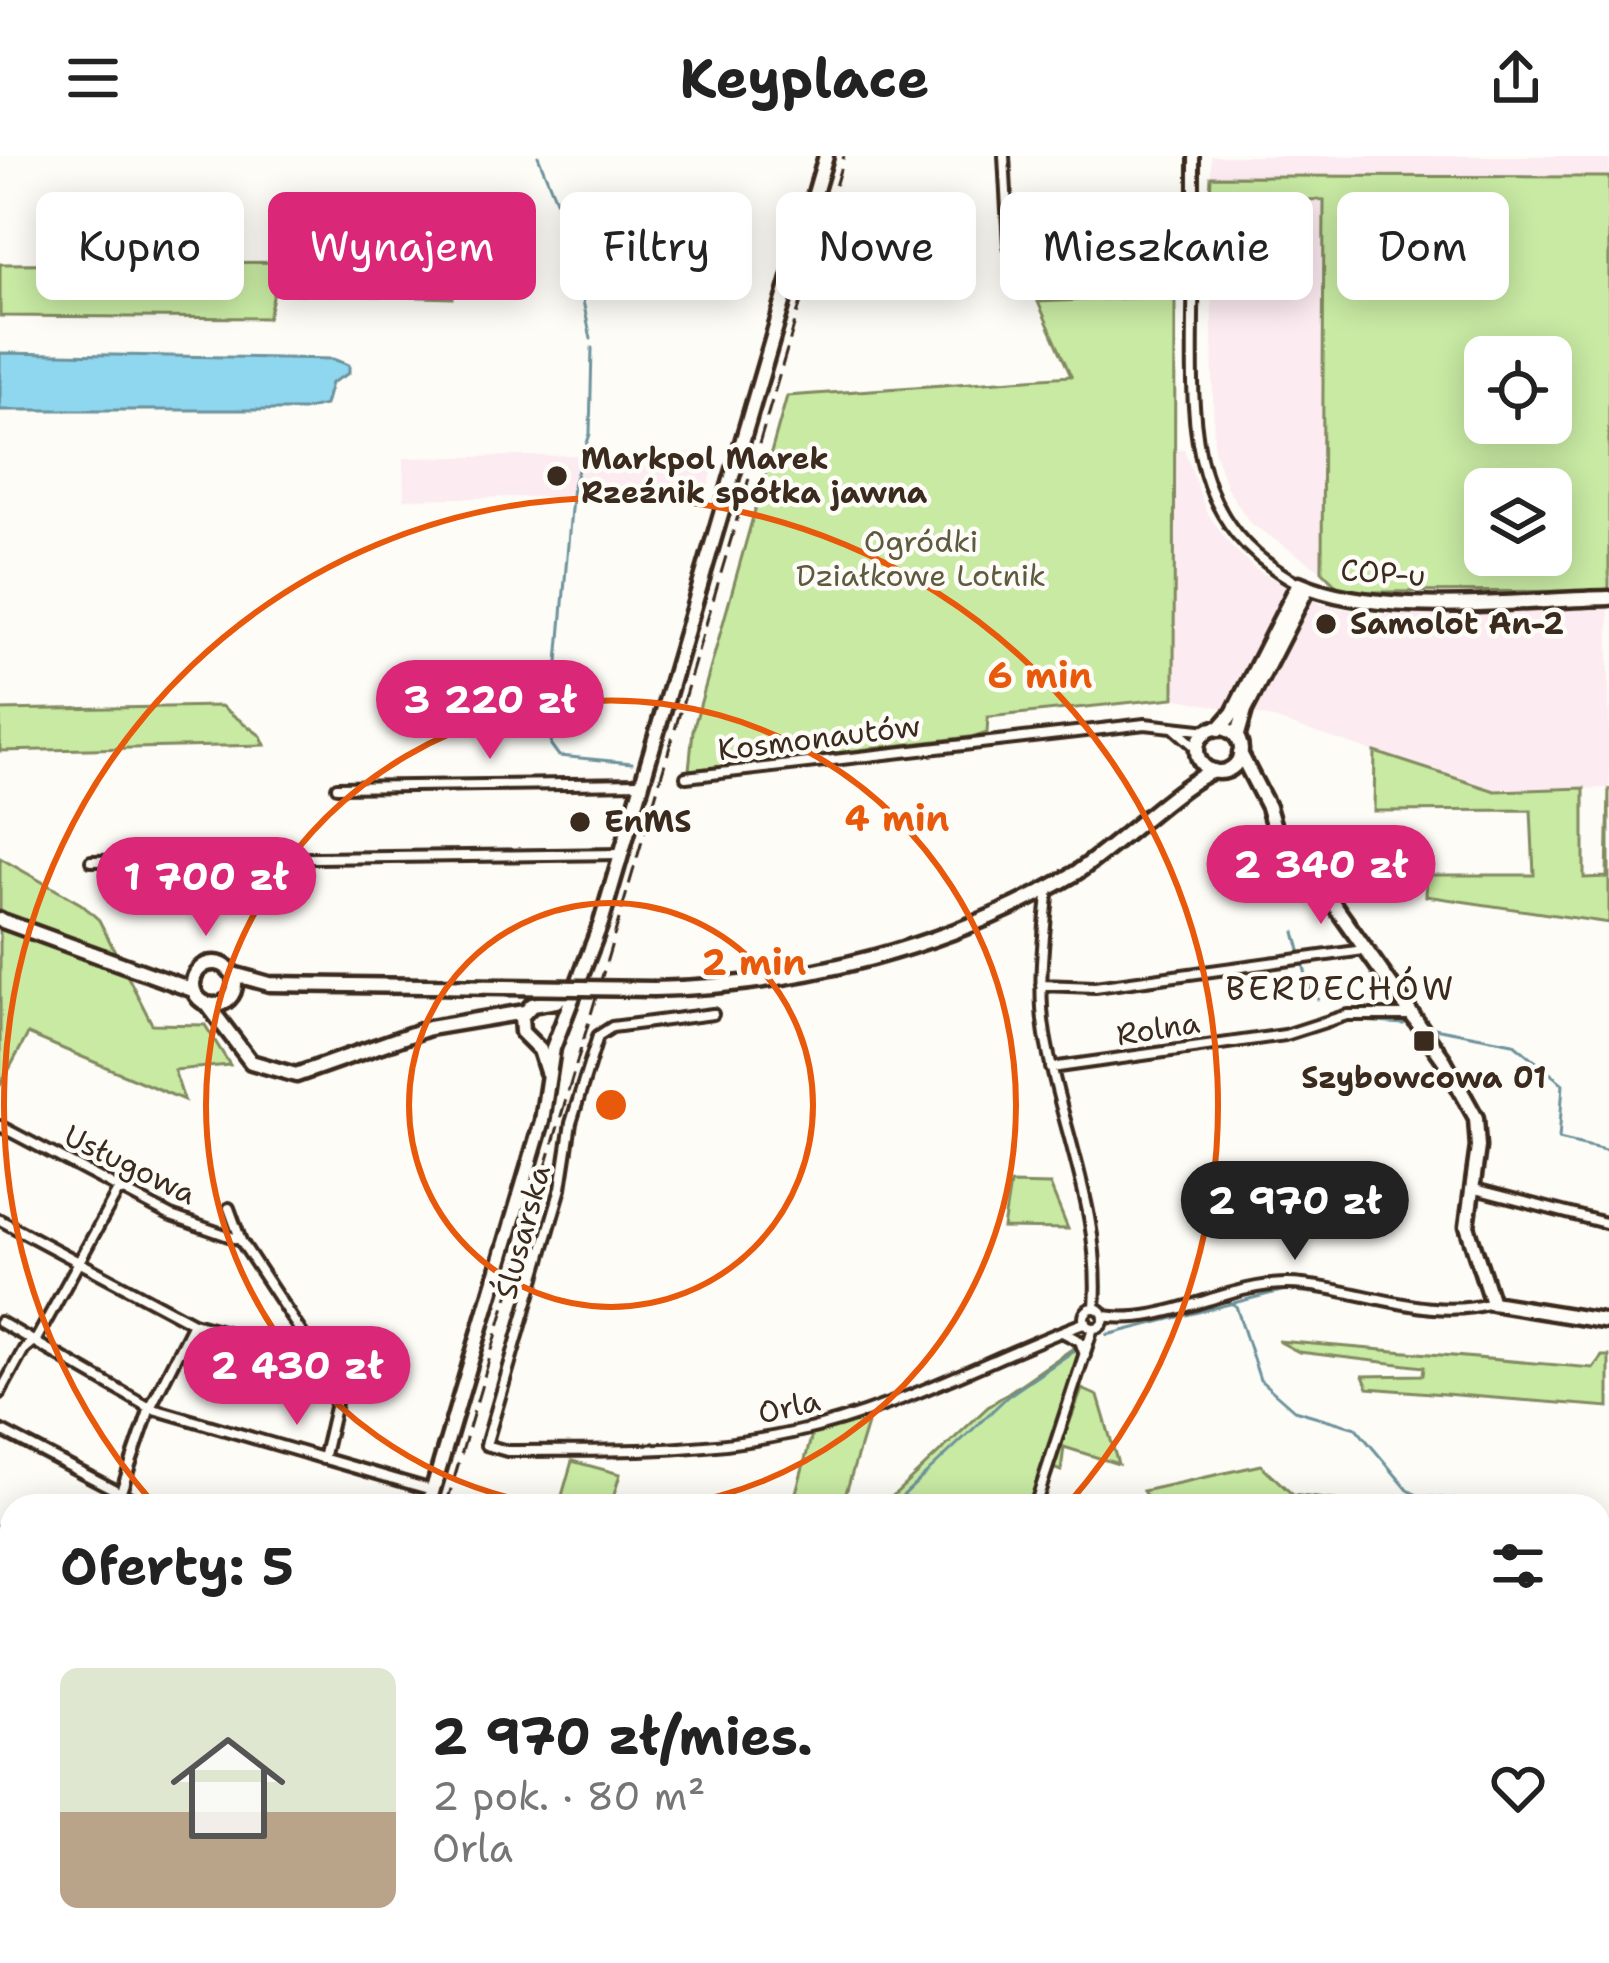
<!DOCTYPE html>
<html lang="pl">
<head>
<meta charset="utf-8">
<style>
  :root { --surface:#fff; --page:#f2f2f2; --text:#222; --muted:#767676; --line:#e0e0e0; --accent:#db2777 }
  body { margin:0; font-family:"Shantell Sans",sans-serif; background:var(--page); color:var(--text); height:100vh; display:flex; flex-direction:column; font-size:45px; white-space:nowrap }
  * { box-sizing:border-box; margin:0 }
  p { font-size:39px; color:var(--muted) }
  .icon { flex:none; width:66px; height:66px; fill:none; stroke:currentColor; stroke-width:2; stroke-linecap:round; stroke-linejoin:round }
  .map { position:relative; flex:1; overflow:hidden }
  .details { position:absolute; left:0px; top:1338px; width:1611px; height:471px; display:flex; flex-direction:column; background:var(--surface); border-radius:36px 36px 0 0; box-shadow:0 6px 30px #0003 }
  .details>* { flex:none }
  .hud { position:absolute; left:36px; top:36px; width:1539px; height:108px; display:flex; gap:24px }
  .controls { position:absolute; left:1464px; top:180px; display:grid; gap:24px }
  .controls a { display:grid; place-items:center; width:108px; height:108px; border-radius:18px; background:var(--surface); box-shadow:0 6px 30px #0003; font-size:60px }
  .price { position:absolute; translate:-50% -102px; padding:0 27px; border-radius:42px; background:var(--accent); color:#fff; font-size:39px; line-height:78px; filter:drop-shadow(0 3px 6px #0008) }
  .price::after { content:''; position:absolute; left:50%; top:72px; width:36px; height:27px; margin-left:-18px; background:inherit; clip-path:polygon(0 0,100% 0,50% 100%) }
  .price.selected { background:#222; color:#fff }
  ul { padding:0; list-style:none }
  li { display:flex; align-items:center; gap:36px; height:300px; padding:0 60px }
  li+li { border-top:3px solid var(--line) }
  li span { display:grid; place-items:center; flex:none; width:336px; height:240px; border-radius:18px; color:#555 }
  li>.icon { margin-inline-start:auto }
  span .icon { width:144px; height:144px; fill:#fffc; stroke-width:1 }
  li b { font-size:51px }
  h2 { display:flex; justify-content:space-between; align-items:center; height:144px; padding:0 60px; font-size:51px }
  .chip { padding:0 42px; border-radius:18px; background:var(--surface); box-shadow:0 6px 30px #0003; font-size:42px; line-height:108px }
  .chip.selected { background:var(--accent); color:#fff }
  header { display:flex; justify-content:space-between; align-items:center; height:156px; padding:0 60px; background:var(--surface); font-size:54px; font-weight:700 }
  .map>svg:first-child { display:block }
</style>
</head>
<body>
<header><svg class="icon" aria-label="menu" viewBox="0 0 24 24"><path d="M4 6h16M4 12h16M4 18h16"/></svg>Keyplace<svg class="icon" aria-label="share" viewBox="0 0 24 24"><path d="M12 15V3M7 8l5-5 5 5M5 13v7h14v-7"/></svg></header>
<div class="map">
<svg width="1609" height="1807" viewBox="0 0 1609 1807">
  <rect width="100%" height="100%" fill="#fdfcf7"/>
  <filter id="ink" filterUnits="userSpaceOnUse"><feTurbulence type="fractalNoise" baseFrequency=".00833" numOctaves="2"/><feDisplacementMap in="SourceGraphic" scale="24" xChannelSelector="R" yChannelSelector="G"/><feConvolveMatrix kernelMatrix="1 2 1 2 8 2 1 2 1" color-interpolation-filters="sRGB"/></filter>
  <g filter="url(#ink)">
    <path fill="#fcebf0" d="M1211,0H1609V21L1211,20Z
      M1210,42L1324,43L1322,415L1250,367L1227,332L1214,294Z
      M1184,293L1206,355L1230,389L1256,414L1320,448L1372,459L1609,450V632L1495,635L1264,560L1174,542L1175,294Z
      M718,297L706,338L404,343L403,302Z"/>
    <path fill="#c8eaa3" stroke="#828a60" stroke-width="3" fill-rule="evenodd" d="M1211,20L1609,21V435L1364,436L1338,431L1322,415L1324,44L1210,42ZM1485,201H1551V267H1485ZM1485,333H1551V399H1485Z
      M452,105L453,142L274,137L268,162L0,160V108Z
      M1175,140L1174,542L988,561L987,577L978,580L689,614L693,574L787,240L1071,220L1038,146Z
      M221,550L261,580L265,589L0,595V554Z
      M1375,596L1495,635L1584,632V722L1607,721L1609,632V767L1426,740L1427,719H1534L1531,654L1374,655Z
      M0,702L81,748L99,764L152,868L205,869L230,909L174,914L184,944L28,878L0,930Z
      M1010,1028L1050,1029L1068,1073L1003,1072Z
      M1278,1185L1593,1212L1602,1200H1609V1251L1368,1232L1363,1220L1423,1219L1424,1211L1299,1196Z
      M1075,1191L1080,1201L1033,1350H999L971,1341L966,1350H882L989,1250Z
      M1082,1233L1098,1240L1118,1308L1064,1291L1061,1315L1053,1312Z
      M870,1258L842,1350L793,1347L813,1275Z
      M572,1305L620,1318L611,1350H559Z
      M1261,1309L1293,1339L1383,1350H1153L1143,1335Z
      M1599,1458L1609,1492V1807H1206L1209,1797H1599Z
      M891,1797H1193V1807H888Z"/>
    <path fill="#8ed7ef" stroke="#6d929b" stroke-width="3" d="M0,197L333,203L349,209V217L331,227L325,249L303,254H0Z"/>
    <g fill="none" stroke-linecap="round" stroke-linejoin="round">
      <path stroke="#6d929b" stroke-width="3" d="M538,0L568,73L591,183
        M592,192L590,278L573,329L551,589L559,600L632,607
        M1295,776L1301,798
        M1303,807L1310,835L1318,843
        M1346,864L1404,868
        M1429,871L1513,887L1563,928L1559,983L1609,995
        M1226,1145L1236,1150L1260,1224L1294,1254L1356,1272L1408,1334L1419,1340L1527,1350
        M1467,1155H1491
        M1107,1179L1285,1134L1357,1142
        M892,1350L1008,1240L1075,1194
        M1599,1363L1609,1368
        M1599,1691L1609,1679
        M1599,1736L1609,1747
        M404,1807L416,1797"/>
      <g stroke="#3b2a1e" stroke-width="16">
        <path id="street" d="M1004,0L1009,90L1027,115L1194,109
          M1194,0C1194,53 1194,106 1193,159C1192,269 1187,368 1298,427
          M1173,571L1197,592
          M686,621L1145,568L1209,575
          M337,631L641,627
          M91,705L620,698
          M1049,731C1044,778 1037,832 1045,879C1061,973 1102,1056 1095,1152
          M1041,829L1095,831L1364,794
          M713,858L612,871L598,880L571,967L561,1032L486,1289L507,1295C603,1294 698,1298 792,1277C894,1255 988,1203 1086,1166
          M1051,912L1285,879L1347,859H1412
          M0,970L171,1060L240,1084
          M1471,1032L1609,1068
          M229,1052L241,1085L339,1234L323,1303
          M0,1064L193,1167L308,1198L316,1195
          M1084 1162a10 10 0 1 1 20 0a10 10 0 1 1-20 0Z
          M1104,1160C1165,1170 1226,1128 1287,1128C1352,1129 1428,1167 1491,1147
          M0,1166L150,1252L432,1334
          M1064,1177L1080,1185L1085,1199
          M0,1237L24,1193L37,1182L119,1033
          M0,1274L146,1350
          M116,1350L150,1252L193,1167
          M1035,1350L1093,1172
          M0,1375L12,1382
          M0,1514L12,1521
          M0,1703L12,1666
          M769,1797L805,1807
          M1204,1797V1807
          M72,1807L75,1797
          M171,1807L174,1797
          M580,1807L583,1797
          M893,1807L896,1797"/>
      </g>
      <g stroke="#3b2a1e" stroke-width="21">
        <path id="secondary" d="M1197 594a22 22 0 1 1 44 0a22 22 0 1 1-44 0Z
          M1219,573L1233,557L1299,427C1380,463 1520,444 1609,442
          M1237,582L1245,554L1308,431
          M1240,597L1268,651L1286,712L1332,746L1444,904L1476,962L1478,991L1467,1070L1492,1147L1609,1166
          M0,764L193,834
          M193 828a21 21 0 1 1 42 0a21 21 0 1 1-42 0Z
          M233,818L269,828L505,831
          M654,833C798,830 949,792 1074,718C1110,696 1185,623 1214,615
          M207,848L251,906L296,919L429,872L524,856
          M547,916L540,894L522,876L521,861L532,849L556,845L574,831
          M428,1350L542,965L553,892L601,767L826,0
          M292,1807L295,1797"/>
      </g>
      <use href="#street" stroke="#fdfcf7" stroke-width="8"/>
      <use href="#secondary" stroke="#fdfcf7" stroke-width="12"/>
      <path stroke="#3b2a1e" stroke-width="3" stroke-dasharray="18 9" stroke-linecap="butt" d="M446,1350L844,0
        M311,1807L314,1797
        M1195,1807L1252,1802L1341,1807"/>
      <g stroke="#3b2a1e" stroke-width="21" stroke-linecap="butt">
        <path id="secondary-bridge" d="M505,831L654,833"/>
      </g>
      <use href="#secondary-bridge" stroke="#fdfcf7" stroke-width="12"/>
    </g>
  </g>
  <g fill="none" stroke="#e8590c" stroke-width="6">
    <circle cx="611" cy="949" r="202"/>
    <path d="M551 1350A405 405 0 1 1 671 1350"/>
    <path d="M153 1347A607 607 0 1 1 1069 1347"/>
  </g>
  <g fill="#3b2a1e" stroke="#fdfcf7" stroke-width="4.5">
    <circle cx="557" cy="320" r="12"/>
    <circle cx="1326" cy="468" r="12"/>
    <circle cx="580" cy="666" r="12"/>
    <rect x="1412" y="873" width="24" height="24" rx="6"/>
  </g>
  <g text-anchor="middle" stroke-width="9" stroke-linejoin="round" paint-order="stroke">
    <g font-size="30" font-weight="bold" fill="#3b2a1e" stroke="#fdfcf7" text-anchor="start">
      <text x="581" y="313">Markpol Marek<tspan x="581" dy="34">Rzeźnik spółka jawna</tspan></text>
      <text x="1350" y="478">Samolot An-2</text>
      <text x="604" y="676">EnMS</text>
      <text x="1424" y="932" text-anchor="middle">Szybowcowa 01</text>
    </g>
    <g font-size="30" fill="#5e5a3f" stroke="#fdfcf7">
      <text x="921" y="396">Ogródki<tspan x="921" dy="34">Działkowe Lotnik</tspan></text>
    </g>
    <g font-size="30" fill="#3b2a1e" stroke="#fdfcf7">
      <text transform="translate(1383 417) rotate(4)" y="10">COP-u</text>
      <text transform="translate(819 582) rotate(-7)" y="10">Kosmonautów</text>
      <text transform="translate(1158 873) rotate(-9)" y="10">Rolna</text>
      <text transform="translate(130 1009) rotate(26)" y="10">Usługowa</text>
      <text transform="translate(523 1076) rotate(-75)" y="10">Ślusarska</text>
      <text transform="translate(789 1251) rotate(-13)" y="10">Orla</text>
    </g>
    <g font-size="33" letter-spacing="3" fill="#3b2a1e" stroke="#fdfcf7">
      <text x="1341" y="844">BERDECHÓW</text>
    </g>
  </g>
  <circle cx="611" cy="949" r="18" fill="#e8590c" stroke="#fdfcf7" stroke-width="6"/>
  <g font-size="36" text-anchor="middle" font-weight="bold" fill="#e8590c" stroke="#fdfcf7" stroke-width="9" stroke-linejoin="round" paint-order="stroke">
    <text x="1040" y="532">6 min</text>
    <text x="897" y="675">4 min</text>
    <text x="754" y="819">2 min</text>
  </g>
</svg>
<div class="controls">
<a><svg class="icon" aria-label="locate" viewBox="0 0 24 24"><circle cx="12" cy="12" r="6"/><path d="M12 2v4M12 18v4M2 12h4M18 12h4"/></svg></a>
<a><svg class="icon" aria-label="layers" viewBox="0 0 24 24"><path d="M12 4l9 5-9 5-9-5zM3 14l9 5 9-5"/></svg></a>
</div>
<b class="price" style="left:490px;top:606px">3 220 zł</b>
<b class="price" style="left:1321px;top:771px">2 340 zł</b>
<b class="price" style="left:206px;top:783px">1 700 zł</b>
<b class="price selected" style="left:1295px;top:1107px">2 970 zł</b>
<b class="price" style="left:297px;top:1272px">2 430 zł</b>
<div class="hud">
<a class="chip">Kupno</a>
<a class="chip selected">Wynajem</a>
<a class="chip">Filtry</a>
<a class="chip">Nowe</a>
<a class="chip">Mieszkanie</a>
<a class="chip">Dom</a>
</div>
<section class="details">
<h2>Oferty: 5<svg class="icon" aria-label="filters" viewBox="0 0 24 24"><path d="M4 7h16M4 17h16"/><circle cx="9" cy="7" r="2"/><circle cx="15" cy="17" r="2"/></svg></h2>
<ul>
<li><span style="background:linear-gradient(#dfe7d0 60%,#b9a48a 0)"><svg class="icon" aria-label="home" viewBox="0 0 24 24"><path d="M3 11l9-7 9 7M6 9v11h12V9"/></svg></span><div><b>2 970 zł/mies.</b><p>2 pok. · 80 m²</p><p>Orla</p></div><svg class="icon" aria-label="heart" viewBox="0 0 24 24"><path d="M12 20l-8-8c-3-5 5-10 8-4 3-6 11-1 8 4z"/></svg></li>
</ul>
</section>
</div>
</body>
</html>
